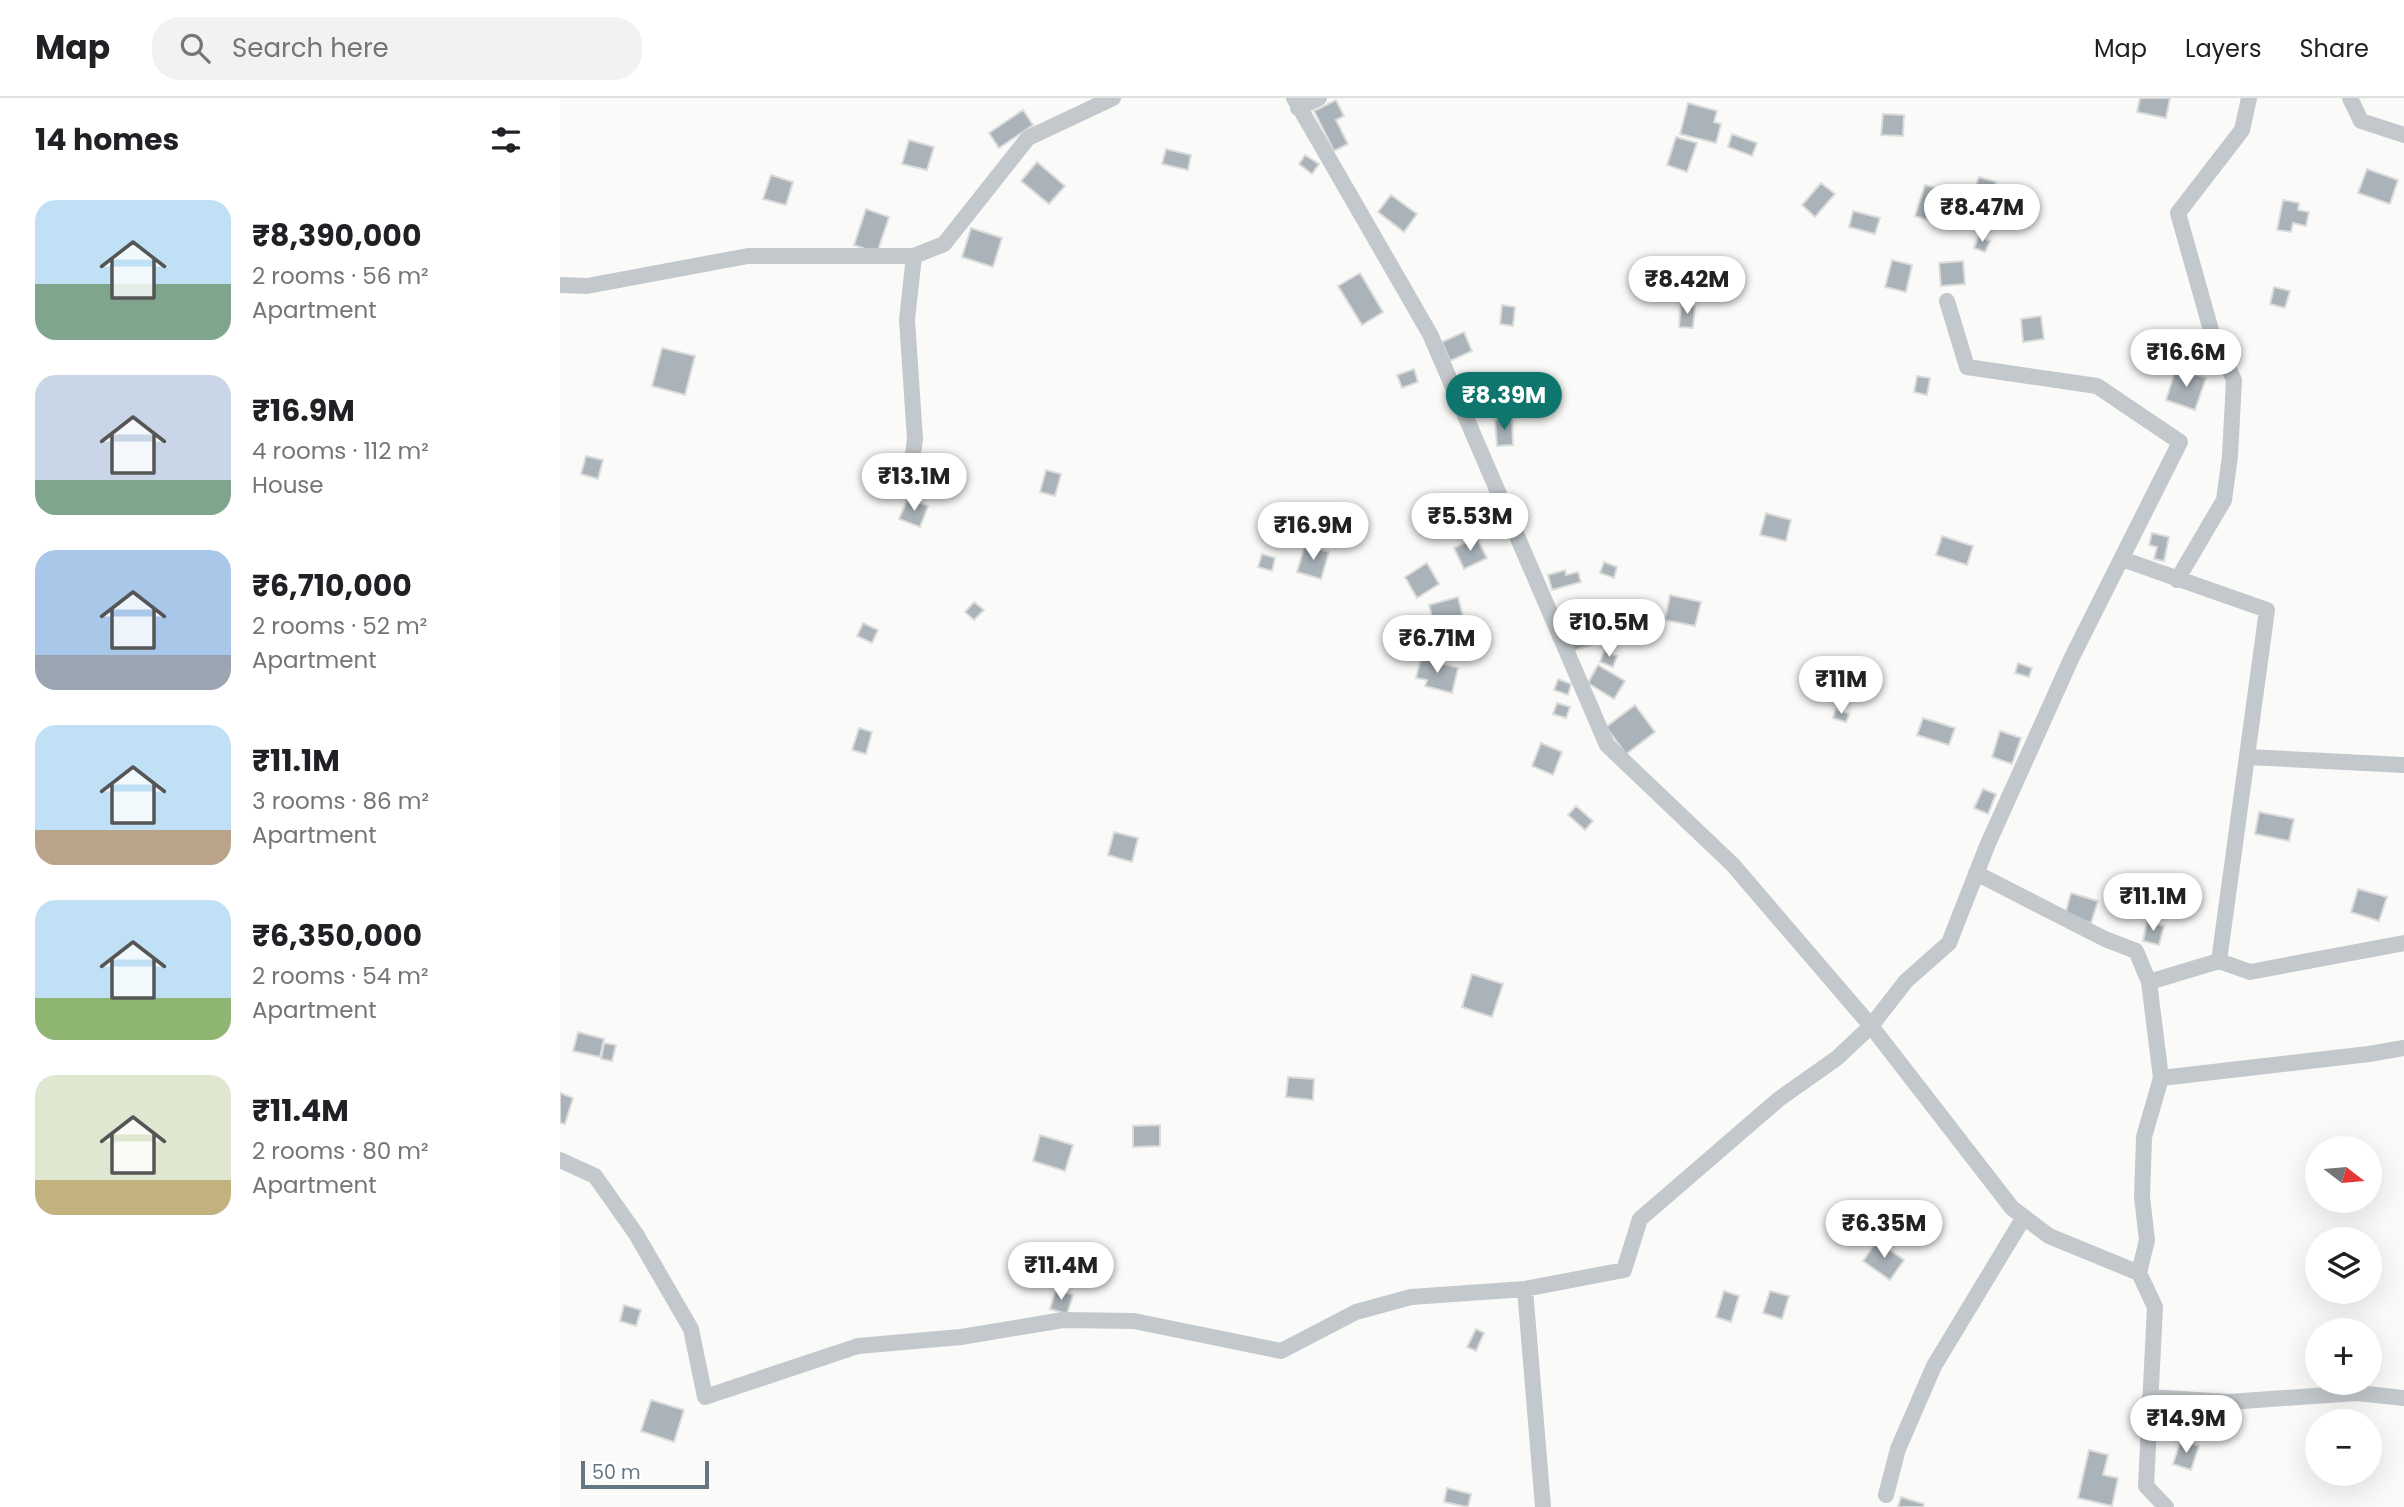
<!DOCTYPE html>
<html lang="en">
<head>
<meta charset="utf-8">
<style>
  :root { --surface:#fff; --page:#f2f2f2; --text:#202124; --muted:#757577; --line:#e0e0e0; --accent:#0f766e }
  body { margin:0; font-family:Poppins,sans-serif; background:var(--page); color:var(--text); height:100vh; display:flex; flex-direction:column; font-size:26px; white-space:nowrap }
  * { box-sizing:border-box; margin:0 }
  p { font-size:23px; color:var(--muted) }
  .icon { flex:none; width:38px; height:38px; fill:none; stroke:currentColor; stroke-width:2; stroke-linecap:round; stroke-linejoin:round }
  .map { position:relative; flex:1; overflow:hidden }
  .side { display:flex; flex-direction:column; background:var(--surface); width:560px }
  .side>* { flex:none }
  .needle { width:46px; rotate:106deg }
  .tools { position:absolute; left:1745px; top:1038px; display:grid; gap:14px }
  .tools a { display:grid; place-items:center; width:77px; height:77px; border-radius:50%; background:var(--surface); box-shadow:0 7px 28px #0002; font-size:35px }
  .scale { position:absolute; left:21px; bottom:18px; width:128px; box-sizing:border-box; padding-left:7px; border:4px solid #657683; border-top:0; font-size:19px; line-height:24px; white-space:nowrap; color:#657683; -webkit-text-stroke:5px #fff; paint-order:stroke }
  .price { position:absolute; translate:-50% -60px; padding:0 16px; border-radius:24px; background:#fff; color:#222; font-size:23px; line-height:46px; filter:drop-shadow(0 2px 4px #0008) }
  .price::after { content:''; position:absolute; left:50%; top:42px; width:21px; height:16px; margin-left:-10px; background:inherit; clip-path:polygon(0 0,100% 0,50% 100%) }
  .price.selected { background:var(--accent); color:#fff }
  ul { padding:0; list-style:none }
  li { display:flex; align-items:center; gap:21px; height:175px; padding:0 35px }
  li span { display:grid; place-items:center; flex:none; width:196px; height:140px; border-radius:21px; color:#555 }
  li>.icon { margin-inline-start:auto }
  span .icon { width:84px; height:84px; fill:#fffc; stroke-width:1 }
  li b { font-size:30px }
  h2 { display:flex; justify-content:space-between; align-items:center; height:84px; padding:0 35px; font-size:30px }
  header { display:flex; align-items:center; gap:42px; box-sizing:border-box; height:98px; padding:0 35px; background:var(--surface); border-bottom:2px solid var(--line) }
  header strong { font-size:33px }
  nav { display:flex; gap:38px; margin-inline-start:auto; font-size:24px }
  .search { width:490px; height:63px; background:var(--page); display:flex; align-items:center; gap:18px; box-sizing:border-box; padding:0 24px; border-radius:28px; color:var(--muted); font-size:26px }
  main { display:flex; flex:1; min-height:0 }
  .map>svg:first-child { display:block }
</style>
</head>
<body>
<header>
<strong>Map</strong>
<div class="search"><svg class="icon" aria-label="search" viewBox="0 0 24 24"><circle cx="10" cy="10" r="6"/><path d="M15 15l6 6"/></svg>Search here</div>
<nav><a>Map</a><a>Layers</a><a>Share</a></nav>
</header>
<main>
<section class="side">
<h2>14 homes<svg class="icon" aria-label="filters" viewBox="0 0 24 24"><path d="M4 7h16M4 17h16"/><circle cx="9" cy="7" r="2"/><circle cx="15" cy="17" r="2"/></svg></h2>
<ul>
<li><span style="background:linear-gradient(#bfe0f5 60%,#7fa58c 0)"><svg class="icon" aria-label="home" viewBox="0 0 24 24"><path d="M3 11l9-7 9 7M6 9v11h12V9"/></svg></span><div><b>₹8,390,000</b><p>2 rooms · 56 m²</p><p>Apartment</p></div></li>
<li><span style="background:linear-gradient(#c9d6e8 75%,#7fa58c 0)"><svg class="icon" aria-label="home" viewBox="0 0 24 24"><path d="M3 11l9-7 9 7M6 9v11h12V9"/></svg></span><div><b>₹16.9M</b><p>4 rooms · 112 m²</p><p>House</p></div></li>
<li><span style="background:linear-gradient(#a9c7e8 75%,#9aa5b1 0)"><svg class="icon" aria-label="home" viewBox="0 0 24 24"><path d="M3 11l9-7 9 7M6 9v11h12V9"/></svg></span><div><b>₹6,710,000</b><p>2 rooms · 52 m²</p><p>Apartment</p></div></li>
<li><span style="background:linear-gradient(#bfe0f5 75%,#b9a48a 0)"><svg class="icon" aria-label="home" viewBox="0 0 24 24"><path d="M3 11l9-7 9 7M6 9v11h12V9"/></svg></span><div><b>₹11.1M</b><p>3 rooms · 86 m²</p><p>Apartment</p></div></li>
<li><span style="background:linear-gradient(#bfe0f5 70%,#8fb573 0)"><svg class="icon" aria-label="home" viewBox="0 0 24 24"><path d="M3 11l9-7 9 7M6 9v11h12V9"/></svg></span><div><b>₹6,350,000</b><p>2 rooms · 54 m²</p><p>Apartment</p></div></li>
<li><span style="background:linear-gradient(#dfe7d0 75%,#c2b280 0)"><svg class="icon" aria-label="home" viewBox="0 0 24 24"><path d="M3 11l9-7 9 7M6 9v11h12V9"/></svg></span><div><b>₹11.4M</b><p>2 rooms · 80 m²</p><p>Apartment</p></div></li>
</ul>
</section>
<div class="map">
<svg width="1844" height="1409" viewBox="0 0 1844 1409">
  <rect width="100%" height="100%" fill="#fafaf8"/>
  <path fill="#aab3b9" stroke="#dcdcda" stroke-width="2" d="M1580,0H1610L1606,20L1577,14Z
    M776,2L784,18L776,22L788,46L774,53L754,13Z
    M1128,5L1157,13L1154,24L1161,26L1156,45L1120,36Z
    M463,12L473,27L439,50L429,35Z
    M1323,16L1344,17L1343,38L1321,37Z
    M1172,36L1197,45L1192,58L1168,49Z
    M1116,39L1137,45L1127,74L1107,67Z
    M349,42L374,49L367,72L342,66Z
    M606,51L631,57L628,72L602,66Z
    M745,57L759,66L752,76L739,66Z
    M477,64L505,88L489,106L461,83Z
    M1807,71L1838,82L1830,106L1798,95Z
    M211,77L233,84L226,107L203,101Z
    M1419,79L1436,84L1432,95L1415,90Z
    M1261,85L1275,96L1255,119L1242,107Z
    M1365,87L1393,95L1386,115L1396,118L1392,130L1355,118Z
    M831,97L857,116L844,134L818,114Z
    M1723,102L1739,105L1738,112L1749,114L1746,128L1733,125L1731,134L1717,132Z
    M306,111L329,119L317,155L294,147Z
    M1293,113L1320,120L1315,136L1289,129Z
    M411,130L442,140L433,169L402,159Z
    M1419,138L1430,143L1425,154L1414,150Z
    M1332,162L1352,167L1346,194L1325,189Z
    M1403,163L1405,186L1381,188L1379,165Z
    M800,175L823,214L802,227L778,188Z
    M1714,189L1730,193L1725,210L1710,206Z
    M1121,206L1135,208L1133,230L1119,229Z
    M942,207L955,209L953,228L940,226Z
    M1481,218L1484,241L1463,244L1461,221Z
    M904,234L912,253L890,263L882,244Z
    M102,250L135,258L125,297L92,288Z
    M1616,270L1646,280L1635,312L1606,302Z
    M854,271L858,284L842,290L837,277Z
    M1357,278L1370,280L1367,297L1354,294Z
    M952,321L953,347L937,348L935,322Z
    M26,358L43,362L38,381L21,376Z
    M486,372L501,376L495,398L480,394Z
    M348,400L368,408L360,429L339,421Z
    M1206,415L1231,422L1226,443L1200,437Z
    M1592,435L1609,439L1604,463L1594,461L1597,449L1589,447Z
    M1382,438L1413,448L1407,467L1376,457Z
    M916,439L927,460L904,471L894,450Z
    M745,447L769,454L761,481L737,474Z
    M702,456L715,460L712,473L698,469Z
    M1044,464L1057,469L1054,480L1040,475Z
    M867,465L879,486L857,500L845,479Z
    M1005,472L1006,477L1018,474L1021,484L992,492L988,477Z
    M1110,497L1141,504L1135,528L1105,522Z
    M898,499L905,526L876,534L869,507Z
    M414,504L424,512L414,522L405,514Z
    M1028,513L1038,545L1012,553L1002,521Z
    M303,525L318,532L312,545L297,538Z
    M1044,553L1057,558L1053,569L1040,564Z
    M861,560L898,570L892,595L865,588L867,582L856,580Z
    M1458,565L1472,570L1469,579L1455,575Z
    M1038,567L1065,583L1054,601L1028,585Z
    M998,581L1011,586L1008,597L994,592Z
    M997,605L1010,609L1006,620L993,616Z
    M1075,607L1095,634L1066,656L1046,629Z
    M1276,611L1289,616L1286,624L1273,620Z
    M1363,620L1395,630L1389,647L1357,637Z
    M299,630L312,634L306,656L292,652Z
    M1440,633L1461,640L1452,666L1432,659Z
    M981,645L1002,654L993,677L972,668Z
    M1423,691L1436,696L1428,716L1414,710Z
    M1016,708L1033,723L1025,732L1008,717Z
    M1699,714L1734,721L1729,743L1695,736Z
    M554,734L578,740L572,764L548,757Z
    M1798,791L1827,799L1819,823L1791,814Z
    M1511,795L1538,803L1531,825L1505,817Z
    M1587,824L1604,828L1599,847L1583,843Z
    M912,876L943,886L932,919L902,909Z
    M18,934L44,941L40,959L13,953Z
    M44,945L56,947L52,963L41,961Z
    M728,979L754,981L753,1002L726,999Z
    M0,995L13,1000L5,1026L0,1025Z
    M600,1027V1048L573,1049V1028Z
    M480,1037L513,1047L505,1073L473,1063Z
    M1317,1143L1344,1162L1330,1182L1303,1163Z
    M496,1191L513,1197L507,1216L490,1211Z
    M1164,1193L1179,1198L1171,1224L1156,1219Z
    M1210,1193L1229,1198L1222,1221L1203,1215Z
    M64,1207L81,1212L76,1228L60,1223Z
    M916,1231L924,1235L916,1253L907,1249Z
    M91,1302L124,1312L114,1344L81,1333Z
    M1621,1342L1639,1348L1631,1372L1613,1366Z
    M1529,1352L1548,1357L1543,1377L1558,1380L1552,1408L1518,1400Z
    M887,1390L911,1396L908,1409L884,1404Z
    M1341,1399L1364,1406L1363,1409H1338Z"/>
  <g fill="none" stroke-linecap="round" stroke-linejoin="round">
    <path stroke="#c3c8cc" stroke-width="16" d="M734,0L870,236L1047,647L1173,767L1311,928L1452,1110L1489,1138L1579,1175L1595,1209L1586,1388L1606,1409
      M1790,0L1801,23L1844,37
      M738,10L759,0
      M0,187L27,188L188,158H354L384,146L468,40L553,0
      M350,379L355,341L347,222L354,158
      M1562,461L1707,512L1659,863L1589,884
      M1617,482L1664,402L1670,358L1674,282L1651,232L1618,115L1682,32L1689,0
      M1687,659L1844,667
      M1416,775L1545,841L1576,853L1589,884L1601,980L1584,1039L1582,1099L1587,1142L1579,1175
      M1659,863L1690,874L1844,845
      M1601,980L1809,956L1844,950
      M0,1062L35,1078L76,1136L131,1231L145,1299L298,1248L401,1239L503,1222L574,1223L721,1253L796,1214L851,1199L965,1191L1064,1172L1080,1121L1219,1001L1277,960L1311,928L1346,883L1389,845L1427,748L1512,559L1620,344L1537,288L1407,269L1387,203
      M965,1191L983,1409
      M1590,1299L1668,1304L1797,1295L1844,1300
      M1326,1397L1338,1351L1374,1268L1464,1119"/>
  </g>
</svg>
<div class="tools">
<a><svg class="needle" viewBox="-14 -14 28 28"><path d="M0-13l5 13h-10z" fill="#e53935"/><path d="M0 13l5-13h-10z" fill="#757577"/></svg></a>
<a><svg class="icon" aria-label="layers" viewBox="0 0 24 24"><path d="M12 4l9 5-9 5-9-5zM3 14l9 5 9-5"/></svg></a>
<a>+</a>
<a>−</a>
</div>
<div class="scale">50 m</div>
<b class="price" style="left:1422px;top:146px">₹8.47M</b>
<b class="price" style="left:1127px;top:218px">₹8.42M</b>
<b class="price" style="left:1626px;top:291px">₹16.6M</b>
<b class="price selected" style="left:944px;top:334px">₹8.39M</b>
<b class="price" style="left:354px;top:415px">₹13.1M</b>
<b class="price" style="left:910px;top:455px">₹5.53M</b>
<b class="price" style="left:753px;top:464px">₹16.9M</b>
<b class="price" style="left:1049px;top:561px">₹10.5M</b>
<b class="price" style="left:877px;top:577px">₹6.71M</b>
<b class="price" style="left:1281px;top:618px">₹11M</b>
<b class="price" style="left:1593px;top:835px">₹11.1M</b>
<b class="price" style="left:1324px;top:1162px">₹6.35M</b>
<b class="price" style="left:501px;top:1204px">₹11.4M</b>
<b class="price" style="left:1626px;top:1357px">₹14.9M</b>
</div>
</main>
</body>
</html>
